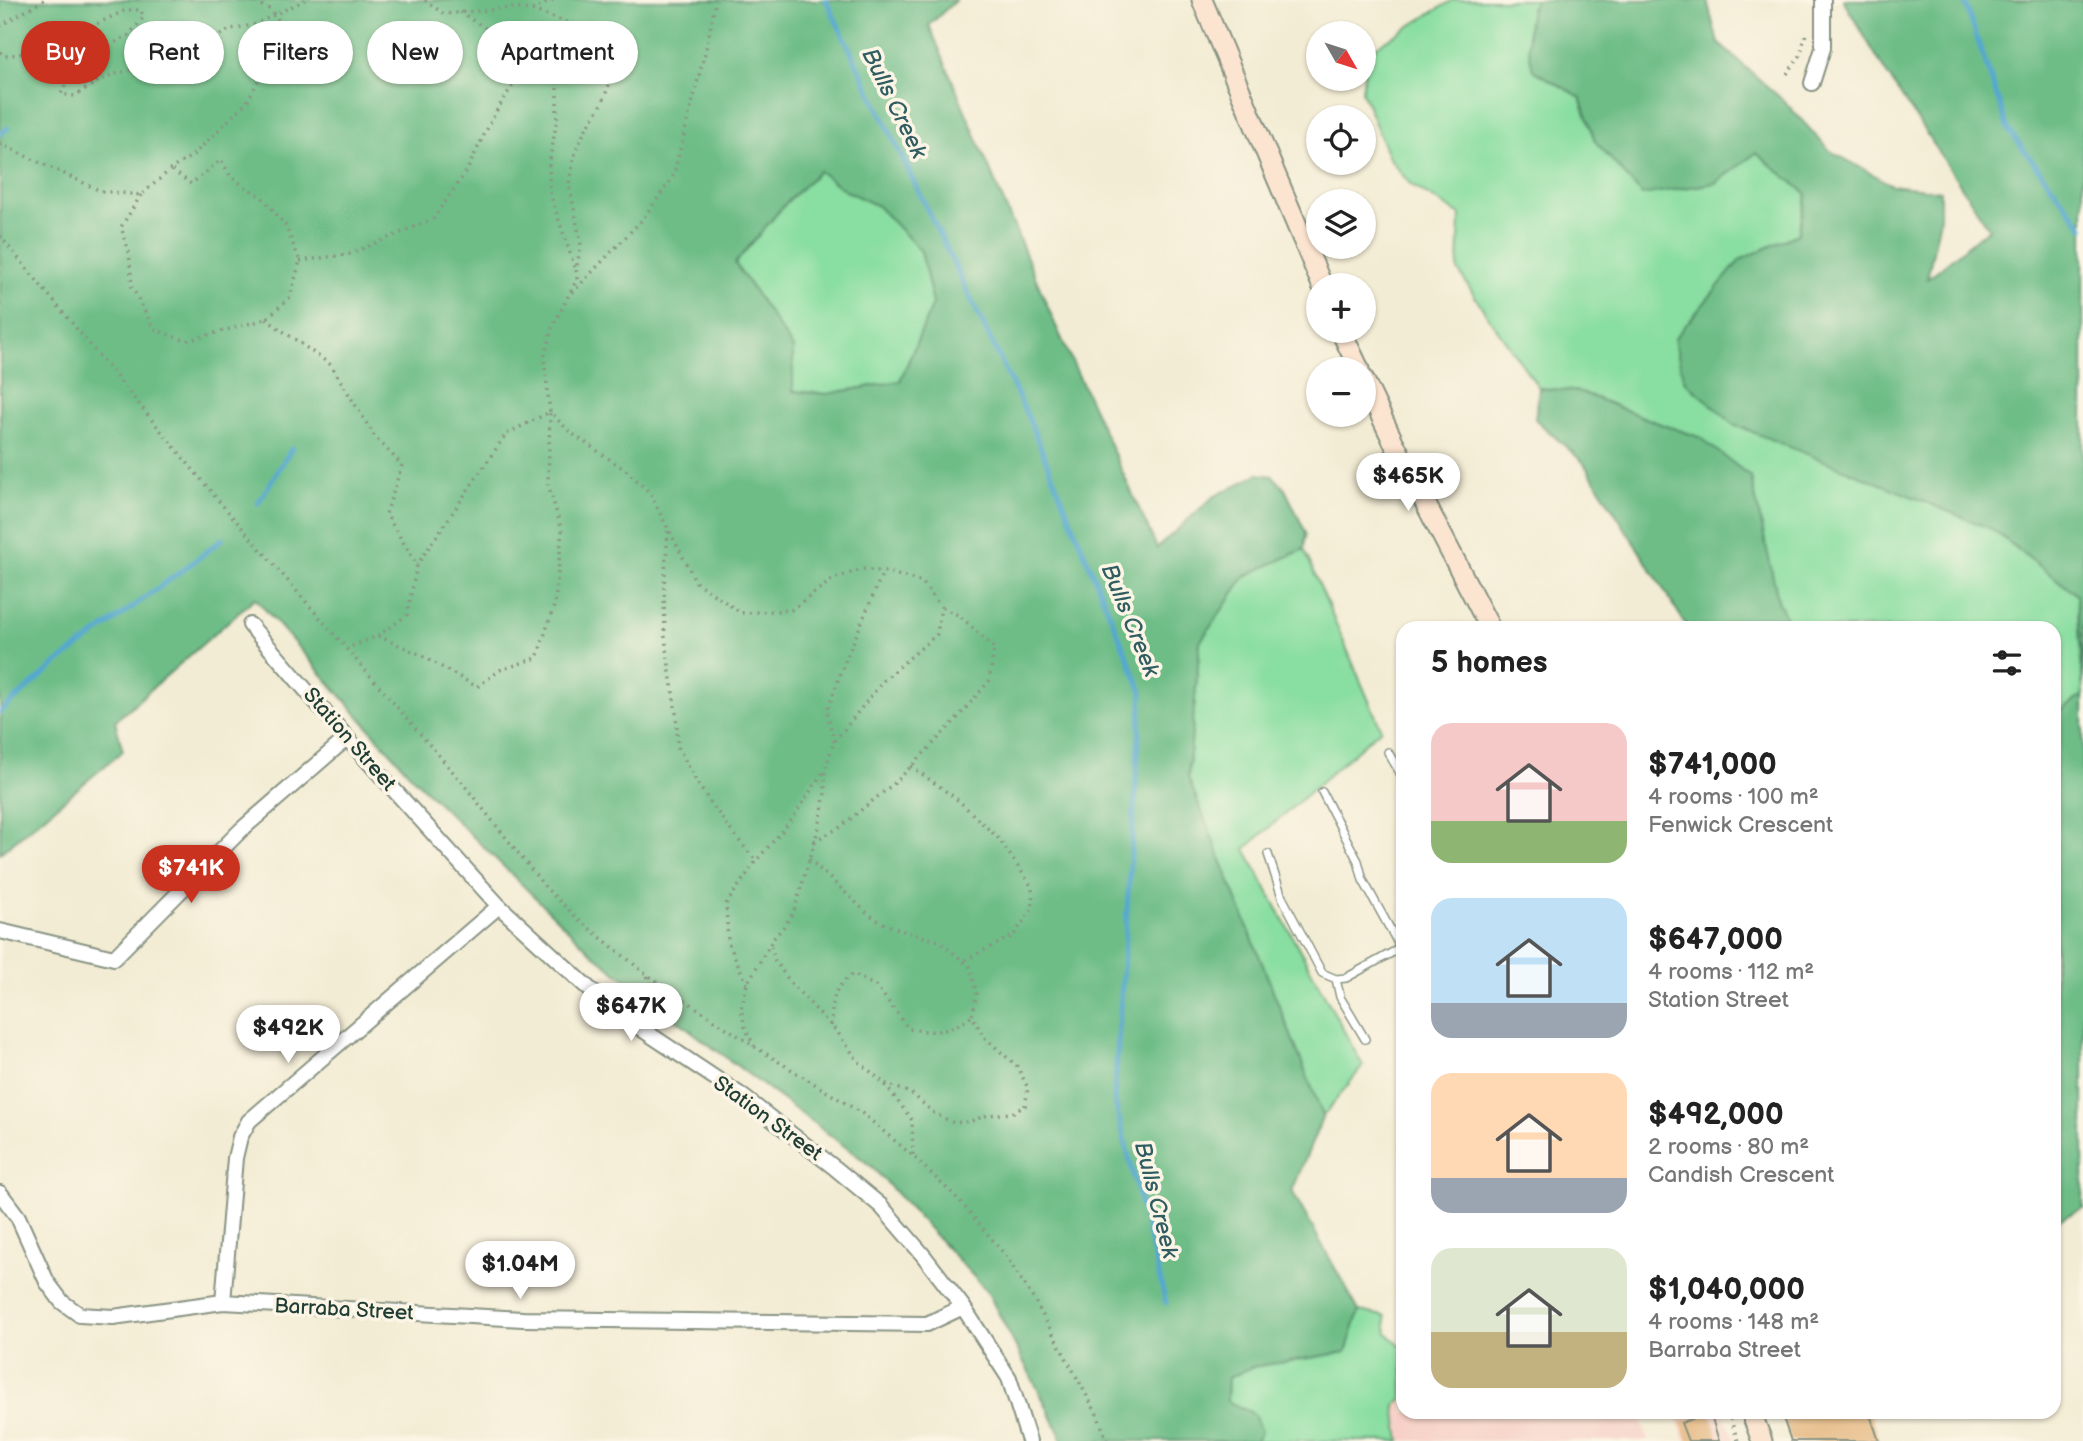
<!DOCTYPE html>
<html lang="en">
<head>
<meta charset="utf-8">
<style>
  :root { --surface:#fff; --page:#f2f2f2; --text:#222; --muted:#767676; --accent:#c8321e }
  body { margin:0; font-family:"Balsamiq Sans",sans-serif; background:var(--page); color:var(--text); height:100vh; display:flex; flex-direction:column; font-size:26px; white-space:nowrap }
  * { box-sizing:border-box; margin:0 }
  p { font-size:23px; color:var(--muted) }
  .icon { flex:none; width:38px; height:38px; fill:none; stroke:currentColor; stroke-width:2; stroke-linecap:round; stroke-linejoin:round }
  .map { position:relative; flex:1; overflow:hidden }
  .panel { position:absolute; left:1396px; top:621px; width:665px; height:798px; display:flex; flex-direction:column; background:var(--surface); border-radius:21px; box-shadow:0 2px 5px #0004 }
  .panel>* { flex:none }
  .hud { position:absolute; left:21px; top:21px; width:665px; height:63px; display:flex; gap:14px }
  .needle { width:46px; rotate:129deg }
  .fabs { position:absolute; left:1306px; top:21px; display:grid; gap:14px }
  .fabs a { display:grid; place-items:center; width:70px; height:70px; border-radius:50%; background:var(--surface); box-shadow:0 2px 5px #0004; font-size:35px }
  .price { position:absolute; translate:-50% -60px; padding:0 16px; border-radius:24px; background:#fff; color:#222; font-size:23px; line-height:46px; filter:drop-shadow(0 2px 4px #0008) }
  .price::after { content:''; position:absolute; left:50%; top:42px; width:21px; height:16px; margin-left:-10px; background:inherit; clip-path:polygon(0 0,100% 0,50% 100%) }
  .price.on { background:var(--accent); color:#fff }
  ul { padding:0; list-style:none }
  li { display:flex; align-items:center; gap:21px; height:175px; padding:0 35px }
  li span { display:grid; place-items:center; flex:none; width:196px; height:140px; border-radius:21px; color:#555 }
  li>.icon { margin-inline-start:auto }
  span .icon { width:84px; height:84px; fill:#fffc; stroke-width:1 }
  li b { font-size:30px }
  h2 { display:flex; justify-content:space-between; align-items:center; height:84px; padding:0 35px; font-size:30px }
  .tag { padding:0 24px; border-radius:32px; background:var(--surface); box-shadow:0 2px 5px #0004; font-size:24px; line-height:63px }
  .tag.on { background:var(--accent); color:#fff }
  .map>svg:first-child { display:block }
</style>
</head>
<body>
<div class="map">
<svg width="2083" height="1441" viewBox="0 0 2083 1441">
  <rect width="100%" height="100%" fill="#fcf5e5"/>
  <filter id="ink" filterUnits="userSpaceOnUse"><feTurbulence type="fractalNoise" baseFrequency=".0143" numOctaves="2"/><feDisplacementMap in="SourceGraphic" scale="14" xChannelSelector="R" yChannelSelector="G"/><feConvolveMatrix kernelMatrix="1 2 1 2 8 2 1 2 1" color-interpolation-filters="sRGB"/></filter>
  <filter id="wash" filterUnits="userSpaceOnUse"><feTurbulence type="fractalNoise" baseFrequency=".00686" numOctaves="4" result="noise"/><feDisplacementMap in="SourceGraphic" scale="28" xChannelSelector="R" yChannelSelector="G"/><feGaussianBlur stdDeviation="1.57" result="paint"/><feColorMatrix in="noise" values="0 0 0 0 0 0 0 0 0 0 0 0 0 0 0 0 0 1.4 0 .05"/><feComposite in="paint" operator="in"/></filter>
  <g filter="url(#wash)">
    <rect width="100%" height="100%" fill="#f3ecd4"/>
    <path fill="#f7d1c7" d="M1403,1398L1404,1412H1493L1509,1416L1529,1412H1638L1648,1441H1400L1395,1405Z
      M1675,1412H1723L1735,1441H1686Z"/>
    <path fill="#89dea1" stroke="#548e6a" stroke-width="2" d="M1453,0H1536L1531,8L1533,70L1580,97L1595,141L1715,183L1756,153L1807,194L1798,234L1740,260L1733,424L1992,529L2077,595L2083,695L2055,715L2054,628H1792L1779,604L1766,552L1699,437L1655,422L1581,392L1539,388L1487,315L1458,270L1460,215L1410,184L1389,158L1362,91L1367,52Z
      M819,170L846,191L878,206L921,251L933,304L900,381L827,394L793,391V348L735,263L785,204Z
      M1304,549L1381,729L1245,849L1363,1066L1323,1116L1188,778L1200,642L1245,576Z
      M1359,1311L1385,1316L1387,1333L1403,1348V1398L1395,1405L1400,1441H1256L1261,1432L1227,1402L1228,1378L1252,1367L1346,1352Z"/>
    <path fill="#6ebd87" stroke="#467d5e" stroke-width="2" fill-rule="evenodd" d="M0,0H956L929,25L1055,324L1157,548L1213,497L1258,474L1273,476L1285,489L1306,533L1304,549L1245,576L1200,642L1188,777L1323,1116L1292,1191L1359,1311L1346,1352L1252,1367L1228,1378L1227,1401L1254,1414L1261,1432L1256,1441H1063L1046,1405L987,1291L871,1166L704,1041L594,955L414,779L255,598L115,721L123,751L0,853ZM819,171L846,191L878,206L921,251L933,304L900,381L827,394L793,391V348L735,263L785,204Z
      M1536,0H1707L1718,43L1785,102L1829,150L1892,185L1940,191V219L1927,279L1989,228L1885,71L1843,0H2083V684L2077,595L1992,529L1733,424L1684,380L1674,339L1740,260L1798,234L1807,194L1756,153L1715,183L1642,195L1595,141L1580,97L1533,70C1528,49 1524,19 1536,0Z
      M1539,388L1581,392L1655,422L1699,437L1751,477L1779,604L1792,628H1688L1583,462L1535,419Z
      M2083,695V1208L2055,1222V715Z"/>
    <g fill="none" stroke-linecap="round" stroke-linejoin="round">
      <path stroke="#54a8cf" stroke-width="5" d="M826,0L1028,417L1142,692L1114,1099L1166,1303
        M1964,0L2008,129L2083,227
        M0,134L8,128
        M258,503L292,448
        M0,712L57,663L196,560L222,539"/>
    </g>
    <g id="blocks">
      <path fill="#e3b177" d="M1710,1412L1719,1441H1688L1681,1423Z
        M1781,1412H1869L1879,1441H1791Z"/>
    </g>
  </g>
  <g filter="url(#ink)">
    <use href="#blocks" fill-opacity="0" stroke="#899484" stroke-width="2"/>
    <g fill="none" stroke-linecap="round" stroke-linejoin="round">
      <g stroke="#899484" stroke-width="10">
        <path id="service" d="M1388,752L1404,780
          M1322,792L1358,861L1363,880L1404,954
          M1268,854L1282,897L1322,973L1336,979L1346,978L1404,946
          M1336,979L1340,997L1365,1039"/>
      </g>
      <g stroke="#899484" stroke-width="18">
        <path id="minor" d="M1812,83L1823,48V0
          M250,625L347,738L499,906L610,1008L742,1096L835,1168L881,1206L923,1255L963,1307L1009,1378L1029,1441
          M0,931L114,958L241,830L347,738
          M0,1193L18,1217L47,1282L62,1302L80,1315L113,1317L223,1302L523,1319L927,1324L963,1307
          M223,1302L235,1158L240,1137L249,1121L499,906"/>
      </g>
      <g stroke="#899484" stroke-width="23">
        <path id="secondary" d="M1202,0L1322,285
          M1341,331L1359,369
          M1363,378L1393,441L1490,628
          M1751,1412L1762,1441"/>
      </g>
      <path stroke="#899484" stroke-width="3.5" stroke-dasharray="2 5" stroke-linecap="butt" d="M425,0L444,14L511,8L532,10L572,24L591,38L608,59L610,82L602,104L586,129L575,152L569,183L581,245L576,270L577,279L552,328L544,358L550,412L571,433L627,471L649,492L696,582L741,613L791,610L833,579L862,569L887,572L922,582L941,607L937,634L884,680L834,742L825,769V793L819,827L794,911L785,925L773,939L747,984L741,1009L745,1027L754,1046
        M532,10L553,0
        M460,12L540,63L557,83V119L549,165L550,194L575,268
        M0,26L44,0
        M0,52L5,56L39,51L126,10H141L143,18L129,35L94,54L73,69L61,94L75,96L98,81L112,75L155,63L205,43L231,29L253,25L305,0
        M1787,74L1800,56L1806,34
        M0,144L101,191L141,195L171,169L193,155L247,102L259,79L290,36L271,10L251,0
        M141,195L121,227L129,252L132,287L154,329L186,341L266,319L290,297L300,261L285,225L264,199L231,177L221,160L191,184L171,169
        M0,236L218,500L460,780L546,888L579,920L646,974L755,1047L863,1114L913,1156L959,1200L1006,1256L1036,1303L1098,1416L1107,1441
        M300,261L350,254L433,219L466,172L495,113L531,57
        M572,293L642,220L673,177L706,49L716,0
        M266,319L331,365L375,437L402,465L386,514L417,565L407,615L378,636L347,648
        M668,531L664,587L665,638L676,713L678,747L699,786L728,827L756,861
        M378,636L417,653L477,687L500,670L537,658L555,603L562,531L548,484L550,412L506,434L417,565
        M834,742L827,711L844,664L883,572
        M911,766L958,800L999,839L1032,887L1033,908L1013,936L963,961
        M814,841L839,828L897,781L955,721L989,681L994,648L960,616L941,607
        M809,859L866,912L880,922L906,932L939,941L970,967L977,994L972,1016L985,1038L1017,1066L1028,1088L1025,1106L1012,1113L988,1115L971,1121L954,1123L934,1113L911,1093L884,1083
        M771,946L775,961L791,983L838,1033L858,1061L884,1083L912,1120L913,1155
        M647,976L665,1017L667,1027
        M747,984L728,942L726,904L756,861L790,822L824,771
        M831,1026C833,1002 831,989 853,974L877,987L909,1029C937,1033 948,1033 972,1016
        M1728,1412L1738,1441"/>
      <use href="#service" stroke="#fff" stroke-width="7"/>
      <use href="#minor" stroke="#fff" stroke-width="14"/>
      <use href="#secondary" stroke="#fce5d0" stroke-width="19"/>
    </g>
  </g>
  <g text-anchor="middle" stroke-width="7" stroke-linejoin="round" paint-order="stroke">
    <g font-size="21" fill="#1f3d34" stroke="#fcf5e5">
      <text transform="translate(350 739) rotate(49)" y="7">Station Street</text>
      <text transform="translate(768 1118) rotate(36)" y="7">Station Street</text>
      <text transform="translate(344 1309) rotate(3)" y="7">Barraba Street</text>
    </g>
    <g font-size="23" font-style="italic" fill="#2f5d62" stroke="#fcf5e5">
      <text transform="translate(895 103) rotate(64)" y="8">Bulls Creek</text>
      <text transform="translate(1131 620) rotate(68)" y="8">Bulls Creek</text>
      <text transform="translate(1157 1200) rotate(76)" y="8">Bulls Creek</text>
    </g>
  </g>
</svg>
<div class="fabs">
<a><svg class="needle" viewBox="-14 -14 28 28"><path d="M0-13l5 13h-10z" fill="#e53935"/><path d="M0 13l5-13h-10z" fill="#767676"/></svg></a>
<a><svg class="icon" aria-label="locate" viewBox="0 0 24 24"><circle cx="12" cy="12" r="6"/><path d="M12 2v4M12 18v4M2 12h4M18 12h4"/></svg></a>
<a><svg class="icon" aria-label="layers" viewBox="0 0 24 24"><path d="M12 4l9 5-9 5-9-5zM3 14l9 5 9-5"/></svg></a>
<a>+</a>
<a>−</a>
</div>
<b class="price" style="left:1408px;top:513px">$465K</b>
<b class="price on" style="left:191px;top:905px">$741K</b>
<b class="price" style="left:631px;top:1043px">$647K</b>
<b class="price" style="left:288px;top:1065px">$492K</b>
<b class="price" style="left:520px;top:1301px">$1.04M</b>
<div class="hud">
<a class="tag on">Buy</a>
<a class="tag">Rent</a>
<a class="tag">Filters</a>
<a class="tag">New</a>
<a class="tag">Apartment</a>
</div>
<section class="panel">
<h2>5 homes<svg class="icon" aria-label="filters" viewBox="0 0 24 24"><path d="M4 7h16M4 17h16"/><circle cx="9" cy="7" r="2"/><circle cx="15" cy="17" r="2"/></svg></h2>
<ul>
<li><span style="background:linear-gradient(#f6c9c9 70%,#8fb573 0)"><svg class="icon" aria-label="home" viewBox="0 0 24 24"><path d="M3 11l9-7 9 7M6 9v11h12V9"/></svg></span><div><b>$741,000</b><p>4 rooms · 100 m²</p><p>Fenwick Crescent</p></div></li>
<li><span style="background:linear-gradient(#bfe0f5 75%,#9aa5b1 0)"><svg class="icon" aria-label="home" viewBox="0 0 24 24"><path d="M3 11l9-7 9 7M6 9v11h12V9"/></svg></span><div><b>$647,000</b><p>4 rooms · 112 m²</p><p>Station Street</p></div></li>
<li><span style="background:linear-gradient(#ffd9b3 75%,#9aa5b1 0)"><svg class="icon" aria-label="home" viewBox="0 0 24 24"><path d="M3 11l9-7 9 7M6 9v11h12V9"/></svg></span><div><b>$492,000</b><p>2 rooms · 80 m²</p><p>Candish Crescent</p></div></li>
<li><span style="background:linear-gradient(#dfe7d0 60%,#c2b280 0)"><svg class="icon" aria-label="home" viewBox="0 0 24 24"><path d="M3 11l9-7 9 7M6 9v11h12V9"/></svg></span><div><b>$1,040,000</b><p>4 rooms · 148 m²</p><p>Barraba Street</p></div></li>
</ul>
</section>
</div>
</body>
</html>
